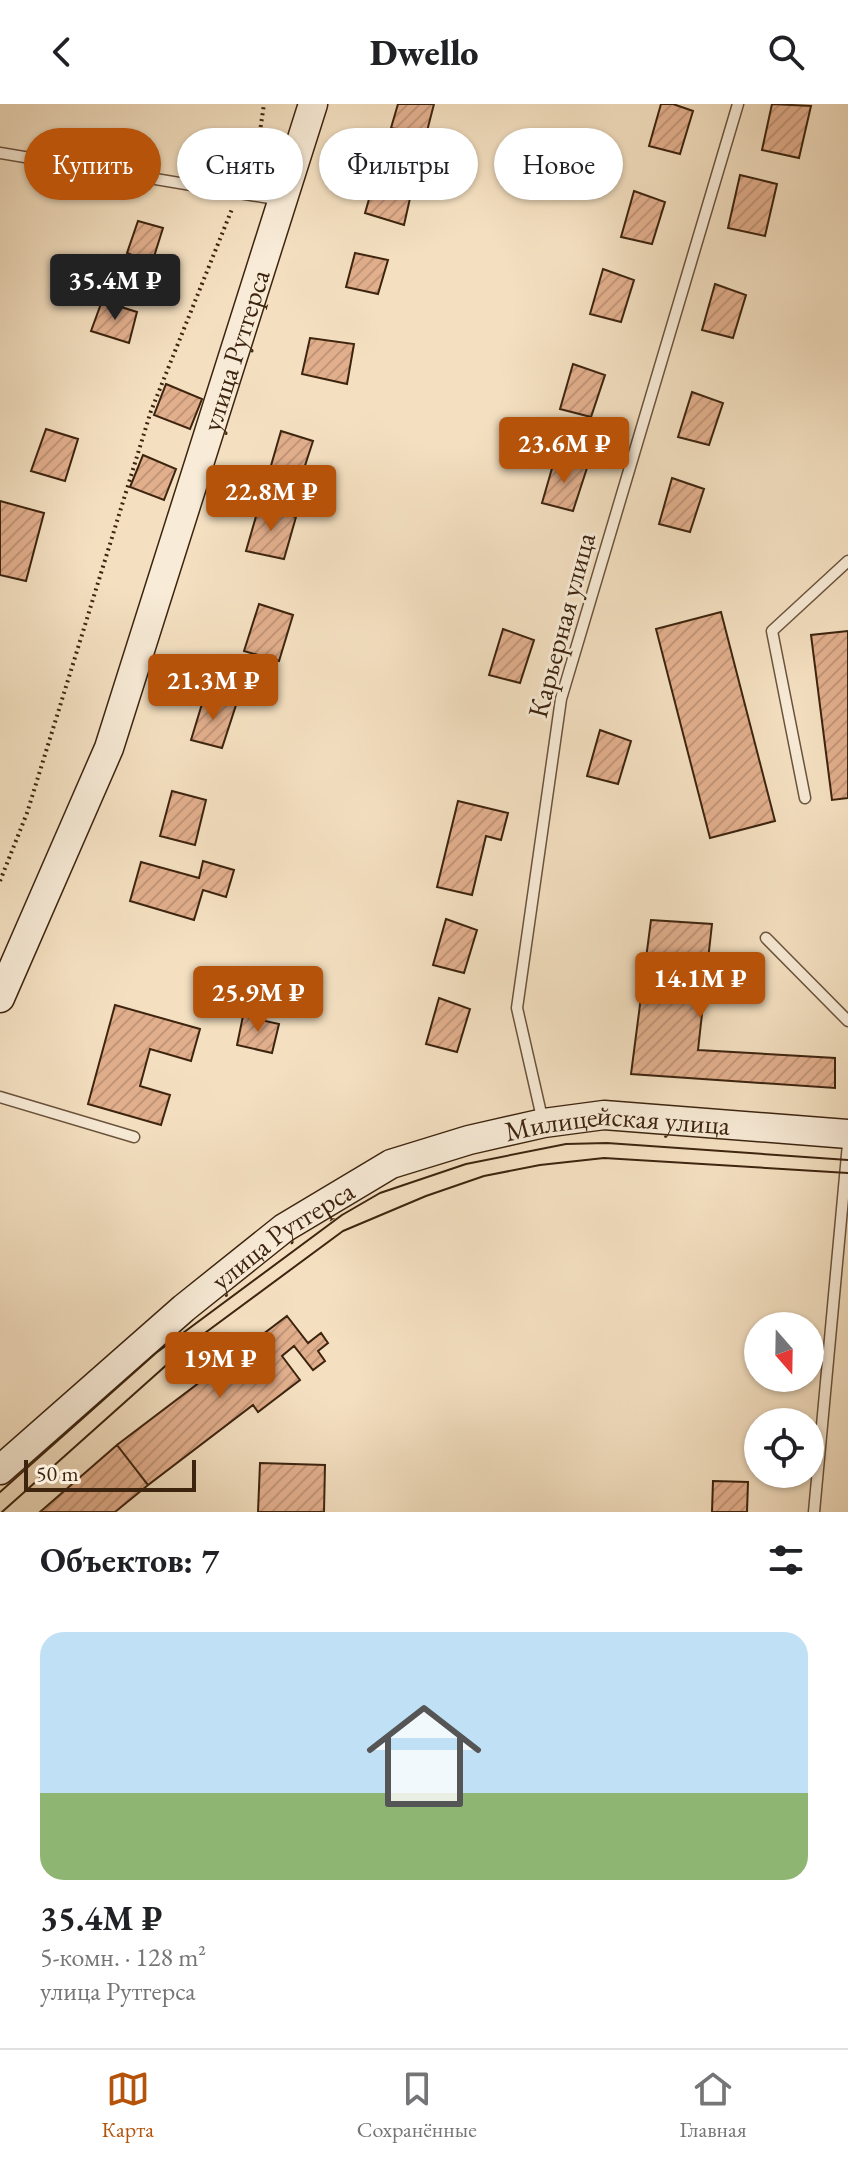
<!DOCTYPE html>
<html lang="ru">
<head>
<meta charset="utf-8">
<style>
  :root { --surface:#fff; --page:#f2f2f2; --text:#202124; --muted:#757577; --line:#e0e0e0; --accent:#b45309 }
  body { margin:0; font-family:"EB Garamond",serif; background:var(--page); color:var(--text); height:100vh; display:flex; flex-direction:column; font-size:30px; white-space:nowrap }
  * { box-sizing:border-box; margin:0 }
  p { font-size:26px; color:var(--muted) }
  .icon { flex:none; width:44px; height:44px; fill:none; stroke:currentColor; stroke-width:2; stroke-linecap:round; stroke-linejoin:round }
  .map { position:relative; height:1408px; overflow:hidden }
  .details { display:flex; flex-direction:column; background:var(--surface); flex:1 }
  .details>* { flex:none }
  .top-card { position:absolute; left:24px; top:24px; width:800px; height:72px; display:flex; gap:16px }
  .needle { width:52px; rotate:160deg }
  .tools { position:absolute; left:744px; top:1208px; display:grid; gap:16px }
  .tools a { display:grid; place-items:center; width:80px; height:80px; border-radius:50%; background:var(--surface); box-shadow:0 2px 6px #0004; font-size:40px }
  .scale { position:absolute; left:24px; bottom:20px; width:172px; box-sizing:border-box; padding-left:8px; border:4px solid #3d240f; border-top:0; font-size:22px; line-height:28px; white-space:nowrap; color:#3d240f; -webkit-text-stroke:6px #f8ebd7; paint-order:stroke }
  .price { position:absolute; translate:-50% -68px; padding:0 18px; border-radius:8px; background:var(--accent); color:#fff; font-size:26px; line-height:52px; filter:drop-shadow(0 2px 4px #0008) }
  .price::after { content:''; position:absolute; left:50%; top:48px; width:24px; height:18px; margin-left:-12px; background:inherit; clip-path:polygon(0 0,100% 0,50% 100%) }
  .price.current { background:#222; color:#fff }
  ul { padding:0; list-style:none }
  li { display:grid; align-content:center; gap:16px; height:424px; padding:0 40px }
  li span { display:grid; place-items:center; height:248px; border-radius:24px; color:#555 }
  li>.icon { margin-inline-start:auto }
  span .icon { width:144px; height:144px; fill:#fffc; stroke-width:1 }
  li b { font-size:34px }
  h2 { display:flex; justify-content:space-between; align-items:center; height:96px; padding:0 40px; font-size:34px }
  .pill { padding:0 28px; border-radius:36px; background:var(--surface); box-shadow:0 2px 6px #0004; font-size:28px; line-height:72px }
  .pill.current { background:var(--accent); color:#fff }
  header { display:flex; justify-content:space-between; align-items:center; height:104px; padding:0 40px; background:var(--surface); font-size:36px; font-weight:800 }
  .dock { display:flex; justify-content:space-around; align-items:center; height:112px; border-top:2px solid var(--line); background:var(--surface); font-size:22px; color:var(--muted) }
  .dock a { display:grid; justify-items:center; gap:4px }
  .dock .current { color:var(--accent) }
  .map>svg:first-child { display:block }
</style>
</head>
<body>
<header><svg class="icon" aria-label="back" viewBox="0 0 24 24"><path d="M15 5l-7 7 7 7"/></svg>Dwello<svg class="icon" aria-label="search" viewBox="0 0 24 24"><circle cx="10" cy="10" r="6"/><path d="M15 15l6 6"/></svg></header>
<div class="map">
<svg width="848" height="1408" viewBox="0 0 848 1408">
  <defs>
    <pattern id="building-hatch" width="6" height="6" patternUnits="userSpaceOnUse" patternTransform="scale(2)"><rect width="6" height="6" fill="#e2af8d"/><path d="M-1 1l2-2M0 6l6-6M5 7l2-2" fill="none" stroke="#c39678"/></pattern>
  </defs>
  <rect width="100%" height="100%" fill="#f4e0c1"/>
  <filter id="stains"><feTurbulence type="fractalNoise" baseFrequency=".0025" numOctaves="4"/><feColorMatrix values="0 0 0 0 .2 0 0 0 0 .09 0 0 0 0 .02 0 0 0 .5 -.17"/></filter>
  <radialGradient id="worn" r=".72"><stop offset=".6" stop-color="#630" stop-opacity="0"/><stop offset="1" stop-color="#630" stop-opacity=".3"/></radialGradient>
  <path fill="url(#building-hatch)" stroke="#3d240f" stroke-width="2" d="M398,0H434L426,31L391,24Z
    M661,0H673L693,7L680,50L649,42Z
    M772,0L811,2L799,54L762,46Z
    M376,71L413,81L404,121L365,109Z
    M740,71L777,80L765,132L728,124Z
    M634,87L665,98L652,140L621,133Z
    M138,117L163,124L152,159L127,149Z
    M355,149L388,156L378,190L346,183Z
    M603,165L634,176L621,218L590,210Z
    M715,180L746,191L733,234L702,226Z
    M102,197L137,208L129,239L91,227Z
    M310,234L354,240L347,280L302,270Z
    M573,260L605,271L591,313L560,305Z
    M166,280L202,295L190,325L154,311Z
    M692,288L723,299L709,341L678,333Z
    M46,325L78,335L65,377L31,367Z
    M281,327L313,337L299,380L268,372Z
    M143,351L176,365L164,396L130,383Z
    M555,354L587,364L573,407L542,399Z
    M672,374L704,385L690,428L659,420Z
    M0,397L44,409L26,477L0,471Z
    M259,402L296,413L284,455L246,447Z
    M259,500L293,511L279,557L244,547Z
    M721,508L775,717L710,734L656,525Z
    M503,525L534,536L520,579L489,571Z
    M848,527V694L832,696L811,531Z
    M205,590L236,601L222,644L191,636Z
    M600,626L631,637L618,680L587,672Z
    M172,687L206,696L195,741L160,732Z
    M458,697L508,709L501,736L486,732L472,791L437,783Z
    M203,757L234,766L226,793L203,786L194,816L130,797L141,758L199,774Z
    M446,815L477,826L464,869L433,861Z
    M651,816L712,820L698,946L835,954V984L631,970Z
    M439,894L470,905L457,948L426,940Z
    M115,901L200,925L191,957L150,945L140,982L170,991L161,1021L88,1000Z
    M243,912L279,920L272,949L237,941Z
    M287,1212L308,1239L321,1229L328,1239L318,1247L325,1257L313,1266L294,1242L282,1252L300,1276L258,1308L253,1301L148,1381L117,1341Z
    M117,1341L148,1381L115,1408H40Z
    M260,1359L325,1361L324,1408H258Z
    M713,1377L748,1378L747,1408H712Z"/>
  <g fill="none" stroke-linecap="round" stroke-linejoin="round">
    <g stroke="#6b533c" stroke-width="13">
      <path id="service" d="M0,49L281,96
        M805,694L772,527L848,457
        M766,834L848,917
        M0,993L134,1033
        M543,1018L517,904L561,595L738,0
        M814,1408L848,1040"/>
    </g>
    <g stroke="#3d240f" stroke-width="31">
      <g id="secondary">
        <path id="s1" d="M0,894L109,644L313,0"/>
        <path id="s2" d="M0,1366L184,1204L284,1124L391,1060L469,1036L544,1019L604,1011L848,1030"/>
      </g>
    </g>
    <path stroke="#3d240f" stroke-width="4" stroke-dasharray="2 4" stroke-linecap="butt" d="M244,74L258,41L264,0
      M0,777L27,709L151,307L232,105"/>
    <use href="#service" stroke="#f8ebd7" stroke-width="10"/>
    <use href="#secondary" stroke="#f8ebd7" stroke-width="28"/>
    <path stroke="#3d240f" stroke-width="2" d="M0,1388L156,1249L342,1111L380,1089L466,1060L566,1040L607,1039L848,1056
      M2,1408L190,1240L343,1127L426,1092L484,1072L540,1061L604,1054L848,1069"/>
  </g>
  <g text-anchor="middle" stroke-width="6" stroke-linejoin="round" paint-order="stroke">
    <g font-size="28" fill="#3d240f" stroke="#f8ebd7">
      <text dy="10" stroke="none"><textPath href="#s1" startOffset="690">улица Рутгерса</textPath></text>
      <text transform="translate(561 521) rotate(-75)" y="10">Карьерная улица</text>
      <text dy="10" stroke="none"><textPath href="#s2" startOffset="730">Милицейская улица</textPath></text>
      <text dy="10" stroke="none"><textPath href="#s2" startOffset="368">улица Рутгерса</textPath></text>
    </g>
  </g>
  <rect width="100%" height="100%" filter="url(#stains)"/>
  <rect width="100%" height="100%" fill="url(#worn)"/>
</svg>
<div class="tools">
<a><svg class="needle" viewBox="-14 -14 28 28"><path d="M0-13l5 13h-10z" fill="#e53935"/><path d="M0 13l5-13h-10z" fill="#757577"/></svg></a>
<a><svg class="icon" aria-label="locate" viewBox="0 0 24 24"><circle cx="12" cy="12" r="6"/><path d="M12 2v4M12 18v4M2 12h4M18 12h4"/></svg></a>
</div>
<div class="scale">50 m</div>
<b class="price current" style="left:115px;top:218px">35.4M ₽</b>
<b class="price" style="left:564px;top:381px">23.6M ₽</b>
<b class="price" style="left:271px;top:429px">22.8M ₽</b>
<b class="price" style="left:213px;top:618px">21.3M ₽</b>
<b class="price" style="left:700px;top:916px">14.1M ₽</b>
<b class="price" style="left:258px;top:930px">25.9M ₽</b>
<b class="price" style="left:220px;top:1296px">19M ₽</b>
<div class="top-card">
<a class="pill current">Купить</a>
<a class="pill">Снять</a>
<a class="pill">Фильтры</a>
<a class="pill">Новое</a>
</div>
</div>
<section class="details">
<h2>Объектов: 7<svg class="icon" aria-label="filters" viewBox="0 0 24 24"><path d="M4 7h16M4 17h16"/><circle cx="9" cy="7" r="2"/><circle cx="15" cy="17" r="2"/></svg></h2>
<ul>
<li><span style="background:linear-gradient(#bfe0f5 65%,#8fb573 0)"><svg class="icon" aria-label="home" viewBox="0 0 24 24"><path d="M3 11l9-7 9 7M6 9v11h12V9"/></svg></span><div><b>35.4M ₽</b><p>5-комн. · 128 m²</p><p>улица Рутгерса</p></div></li>
</ul>
</section>
<nav class="dock">
<a class="current"><svg class="icon" aria-label="map" viewBox="0 0 24 24"><path d="M3 6l6-2 6 2 6-2v14l-6 2-6-2-6 2zM9 4v14M15 6v14"/></svg>Карта</a>
<a><svg class="icon" aria-label="saved" viewBox="0 0 24 24"><path d="M7 4h10v16l-5-4-5 4z"/></svg>Сохранённые</a>
<a><svg class="icon" aria-label="home" viewBox="0 0 24 24"><path d="M3 11l9-7 9 7M6 9v11h12V9"/></svg>Главная</a>
</nav>
</body>
</html>
